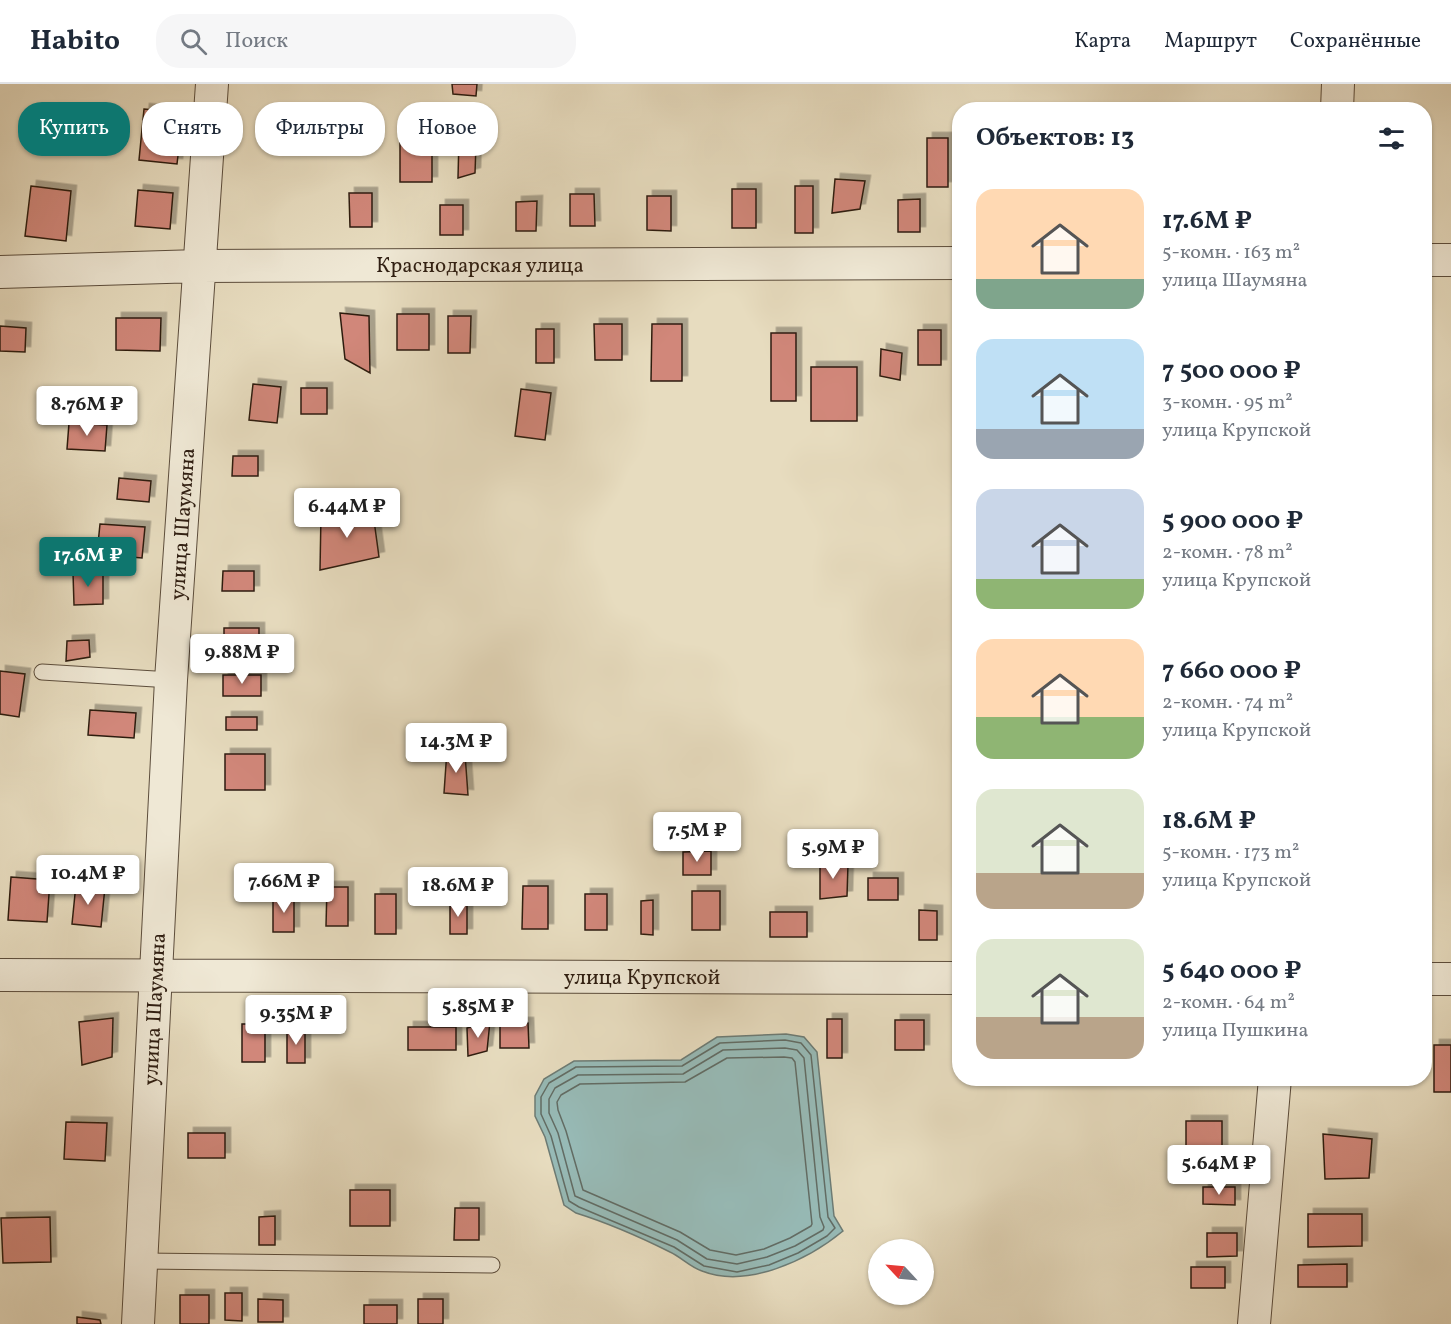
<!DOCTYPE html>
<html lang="ru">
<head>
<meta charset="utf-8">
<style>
  :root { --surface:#fff; --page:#f6f6f7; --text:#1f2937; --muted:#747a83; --line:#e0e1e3; --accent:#0f766e }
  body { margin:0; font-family:Vollkorn,serif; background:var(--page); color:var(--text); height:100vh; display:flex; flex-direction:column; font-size:22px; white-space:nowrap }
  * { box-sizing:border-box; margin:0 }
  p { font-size:20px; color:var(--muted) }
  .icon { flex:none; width:33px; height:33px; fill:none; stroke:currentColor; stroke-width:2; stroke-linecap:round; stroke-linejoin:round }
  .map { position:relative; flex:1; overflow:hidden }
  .sheet { position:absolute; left:952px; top:18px; width:480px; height:984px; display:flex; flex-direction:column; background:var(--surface); border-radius:24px; box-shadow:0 2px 4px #0004 }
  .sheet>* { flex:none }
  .top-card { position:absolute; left:18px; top:18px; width:570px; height:54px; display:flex; gap:12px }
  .needle { width:39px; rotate:296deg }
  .controls { position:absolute; left:868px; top:1155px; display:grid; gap:12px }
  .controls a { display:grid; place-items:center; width:66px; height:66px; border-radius:50%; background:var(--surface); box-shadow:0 2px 4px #0004; font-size:30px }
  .price { position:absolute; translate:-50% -51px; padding:0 14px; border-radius:6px; background:#fff; color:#222; font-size:20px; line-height:39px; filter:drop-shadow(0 2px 3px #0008) }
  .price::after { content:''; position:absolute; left:50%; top:36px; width:18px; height:14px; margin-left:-9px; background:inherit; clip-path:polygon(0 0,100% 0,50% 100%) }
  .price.current { background:var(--accent); color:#fff }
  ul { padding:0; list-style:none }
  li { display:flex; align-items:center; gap:18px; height:150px; padding:0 24px }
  li span { display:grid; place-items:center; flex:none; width:168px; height:120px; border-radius:18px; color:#555 }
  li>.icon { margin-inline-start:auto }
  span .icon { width:72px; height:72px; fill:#fffc; stroke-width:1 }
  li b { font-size:26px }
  h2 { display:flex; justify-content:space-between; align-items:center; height:72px; padding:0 24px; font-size:26px }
  .pill { padding:0 21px; border-radius:24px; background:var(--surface); box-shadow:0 2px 4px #0004; font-size:21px; line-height:54px }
  .pill.current { background:var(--accent); color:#fff }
  header { display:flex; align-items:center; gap:36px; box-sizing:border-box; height:84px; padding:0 30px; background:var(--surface); border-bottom:2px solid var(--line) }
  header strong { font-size:28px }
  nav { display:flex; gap:33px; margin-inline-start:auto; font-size:21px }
  .search { width:420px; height:54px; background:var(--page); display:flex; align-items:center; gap:15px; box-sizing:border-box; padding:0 21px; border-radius:24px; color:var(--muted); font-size:22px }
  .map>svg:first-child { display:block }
</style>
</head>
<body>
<header>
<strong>Habito</strong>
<div class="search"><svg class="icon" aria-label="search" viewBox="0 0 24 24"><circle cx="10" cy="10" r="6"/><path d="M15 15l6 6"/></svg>Поиск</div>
<nav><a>Карта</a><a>Маршрут</a><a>Сохранённые</a></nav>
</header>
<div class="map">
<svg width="1451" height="1240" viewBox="0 0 1451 1240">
  <defs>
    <filter id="shadow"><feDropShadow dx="5.5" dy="-5.5" stdDeviation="0" flood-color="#0004"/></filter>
  </defs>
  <rect width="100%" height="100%" fill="#e7dcbf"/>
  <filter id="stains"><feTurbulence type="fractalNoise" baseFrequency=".00333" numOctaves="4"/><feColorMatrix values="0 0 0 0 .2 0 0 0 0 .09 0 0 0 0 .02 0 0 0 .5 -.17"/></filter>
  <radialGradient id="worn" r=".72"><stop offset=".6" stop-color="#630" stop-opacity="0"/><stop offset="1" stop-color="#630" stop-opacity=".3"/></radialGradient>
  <path fill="#97bab6" stroke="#6d7b74" stroke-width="1.5" d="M786,950L804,953L817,968L834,1132L843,1147C808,1176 747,1205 702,1187C690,1183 681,1173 670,1168C640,1153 608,1139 576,1129L564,1121L545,1053L535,1032V1012L544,995L574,977L681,976L717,953Z"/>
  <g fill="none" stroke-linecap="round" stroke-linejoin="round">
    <path stroke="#626c64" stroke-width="1.5" d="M785,956L801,959L811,971L828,1133L835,1144L827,1152L798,1169L769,1181L737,1188L704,1182L674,1163L579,1123L569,1117L551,1052L541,1030V1013L549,999L576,983L682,982L720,959Z
      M785,964L797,966L804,974L820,1133L824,1143L823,1146L795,1162L767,1173L737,1180L707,1175L677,1156L575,1112L558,1049L549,1029V1015L555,1004L578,991L683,990L723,966Z
      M784,973L792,974L795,978L812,1140L811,1142L790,1154L764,1165L736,1171L710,1166L680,1148L583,1106L566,1047L558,1026L557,1018L561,1011L580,1000L685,998L727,974Z"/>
  </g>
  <path fill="#d1877a" stroke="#2e1d11" stroke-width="1.5" filter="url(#shadow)" d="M452,0H477L476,12L453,10Z
    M144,25L183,29L177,80L139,76Z
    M274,45H310V70H274Z
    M400,49H432V98H400Z
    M459,54L476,61L475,89L458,94Z
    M927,54H948V103H927Z
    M835,95L865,97L860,125L832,129Z
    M31,102L71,107L66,157L25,152Z
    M795,102H813V149H795Z
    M732,105H756V144H732Z
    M138,106L173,109L170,145L135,142Z
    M349,109H372V143H350Z
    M570,110H594L595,142H570Z
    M647,112H671V147L647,146Z
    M920,115V148H898V116Z
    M537,117L536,147H516V118Z
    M440,121H463V151H440Z
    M340,229L369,232L370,289L345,275Z
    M397,230H429V266H397Z
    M448,232H471L470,269H448Z
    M116,234H161L160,267L116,266Z
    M594,240H622V276H595Z
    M652,240H682V297H651Z
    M0,242L26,244L25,268L0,267Z
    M536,245H554V279H536Z
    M918,246H941V281H918Z
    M771,249H796V317H771Z
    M881,265L902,269L900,296L880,292Z
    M811,283H857V337H811Z
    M253,300L281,303L277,339L249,336Z
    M301,304H327V330H301Z
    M521,305L551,309L545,356L515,352Z
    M69,339L107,341L105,367L67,365Z
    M958,363H960V385H955Z
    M233,372H258V392H232Z
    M119,394L151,397L149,418L117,415Z
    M373,429L379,473L320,486L321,431Z
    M100,440L145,443L142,474L97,470Z
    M957,466H960V493H957Z
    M223,487H254V507H222Z
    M103,488V520L74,521L73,489Z
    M224,544H259V568H224Z
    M89,556L90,573L66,577L67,557Z
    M0,587L25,590L19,633L0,630Z
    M223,591H261V612H223Z
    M90,626L136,629L134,654L88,651Z
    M226,633H257V646H226Z
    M447,666L465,670L468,711L444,709Z
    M225,670H265V706H225Z
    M711,767V791H683V768Z
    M820,777L848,780L847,812L820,815Z
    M11,793L50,796L47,838L8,836Z
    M868,794H898V816H868Z
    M76,800L105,803L101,843L72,840Z
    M523,802H548V845H522Z
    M327,803H348V842H326Z
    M692,807H720V846H692Z
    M375,810H396V850H375Z
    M585,810H607V846H585Z
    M273,811H294V848H273Z
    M653,816V851L641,850V817Z
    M450,817H467V850H450Z
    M919,826L937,827V856H919Z
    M770,828H807V853H770Z
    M113,934L112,973L82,981L79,938Z
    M827,935H842V974H827Z
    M895,936H924V966H895Z
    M490,937L487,967L468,972L467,944Z
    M500,939H528L529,964H500Z
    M242,940H265V978H242Z
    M408,943H456V966H408Z
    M287,944H305V979H287Z
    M1434,961H1451V1008H1434Z
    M1186,1037H1222V1069H1186Z
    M66,1038L107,1039L105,1077L64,1075Z
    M188,1049H225V1074H188Z
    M1323,1050L1372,1055L1369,1094L1325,1095Z
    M1203,1103H1235V1121L1203,1120Z
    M350,1106H390V1142H350Z
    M455,1124H479V1156H454Z
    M1308,1130H1362V1162L1308,1163Z
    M275,1132V1161H259V1133Z
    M50,1133L51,1178L3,1179L1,1134Z
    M1207,1149H1237V1172L1207,1173Z
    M1347,1180V1203H1298V1181Z
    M1191,1183H1225V1204H1191Z
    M225,1209H242V1237L225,1236Z
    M180,1211H209V1240H180Z
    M258,1215L283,1216V1238H258Z
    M418,1215H443V1240H418Z
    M364,1221H397V1240H364Z
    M77,1233L100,1236L101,1240H77Z"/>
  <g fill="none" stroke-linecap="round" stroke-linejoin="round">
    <g stroke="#5c4d3c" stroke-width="17">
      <path id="service" d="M42,588L171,596
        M142,1177L492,1181"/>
    </g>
    <g stroke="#5c4d3c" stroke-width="34">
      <path id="minor" d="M1337,26L1338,0
        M1425,176H1451
        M0,188L199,182L960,179
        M0,891L960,894
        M1425,895H1451
        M138,1240L171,596L212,0
        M1254,1240L1275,994"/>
    </g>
    <use href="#service" stroke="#efe8d5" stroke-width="15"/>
    <use href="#minor" stroke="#efe8d5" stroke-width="32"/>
  </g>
  <g text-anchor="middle" stroke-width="4.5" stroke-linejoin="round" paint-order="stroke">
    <g font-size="21" fill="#2e1d11" stroke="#efe8d5">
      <text x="480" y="188">Краснодарская улица</text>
      <text transform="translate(182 440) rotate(-86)" y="7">улица Шаумяна</text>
      <text x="642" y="900">улица Крупской</text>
      <text transform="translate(154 925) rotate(-87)" y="7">улица Шаумяна</text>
    </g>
  </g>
  <rect width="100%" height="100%" filter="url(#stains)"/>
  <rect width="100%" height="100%" fill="url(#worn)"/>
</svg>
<div class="controls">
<a><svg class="needle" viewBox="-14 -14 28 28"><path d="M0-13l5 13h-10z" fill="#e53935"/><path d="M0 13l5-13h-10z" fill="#747a83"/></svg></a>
</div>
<b class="price" style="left:87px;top:353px">8.76M ₽</b>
<b class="price" style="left:347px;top:455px">6.44M ₽</b>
<b class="price current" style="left:88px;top:504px">17.6M ₽</b>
<b class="price" style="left:242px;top:601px">9.88M ₽</b>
<b class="price" style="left:456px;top:690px">14.3M ₽</b>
<b class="price" style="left:697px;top:779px">7.5M ₽</b>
<b class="price" style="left:833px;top:796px">5.9M ₽</b>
<b class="price" style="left:88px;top:822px">10.4M ₽</b>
<b class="price" style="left:284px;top:830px">7.66M ₽</b>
<b class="price" style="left:458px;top:834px">18.6M ₽</b>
<b class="price" style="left:478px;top:955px">5.85M ₽</b>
<b class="price" style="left:296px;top:962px">9.35M ₽</b>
<b class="price" style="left:1219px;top:1112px">5.64M ₽</b>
<div class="top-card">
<a class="pill current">Купить</a>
<a class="pill">Снять</a>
<a class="pill">Фильтры</a>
<a class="pill">Новое</a>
</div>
<section class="sheet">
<h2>Объектов: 13<svg class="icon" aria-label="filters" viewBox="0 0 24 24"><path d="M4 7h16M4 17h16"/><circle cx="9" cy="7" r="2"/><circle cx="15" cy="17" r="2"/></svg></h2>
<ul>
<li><span style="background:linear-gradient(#ffd9b3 75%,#7fa58c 0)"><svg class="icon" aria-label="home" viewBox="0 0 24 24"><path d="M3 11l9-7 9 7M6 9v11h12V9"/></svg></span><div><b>17.6M ₽</b><p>5-комн. · 163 m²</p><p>улица Шаумяна</p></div></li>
<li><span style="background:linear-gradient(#bfe0f5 75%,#9aa5b1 0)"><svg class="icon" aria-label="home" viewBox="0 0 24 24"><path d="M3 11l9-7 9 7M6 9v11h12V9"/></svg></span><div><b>7 500 000 ₽</b><p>3-комн. · 95 m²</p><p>улица Крупской</p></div></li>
<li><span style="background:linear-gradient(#c9d6e8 75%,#8fb573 0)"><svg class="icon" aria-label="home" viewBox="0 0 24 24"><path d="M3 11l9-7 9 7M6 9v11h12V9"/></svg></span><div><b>5 900 000 ₽</b><p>2-комн. · 78 m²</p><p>улица Крупской</p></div></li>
<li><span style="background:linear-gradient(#ffd9b3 65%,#8fb573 0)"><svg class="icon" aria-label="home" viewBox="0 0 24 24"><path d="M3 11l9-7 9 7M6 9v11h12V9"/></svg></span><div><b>7 660 000 ₽</b><p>2-комн. · 74 m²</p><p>улица Крупской</p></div></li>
<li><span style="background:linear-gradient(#dfe7d0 70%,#b9a48a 0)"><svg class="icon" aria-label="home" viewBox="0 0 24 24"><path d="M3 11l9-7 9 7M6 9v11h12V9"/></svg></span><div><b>18.6M ₽</b><p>5-комн. · 173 m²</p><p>улица Крупской</p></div></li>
<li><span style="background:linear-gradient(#dfe7d0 65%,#b9a48a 0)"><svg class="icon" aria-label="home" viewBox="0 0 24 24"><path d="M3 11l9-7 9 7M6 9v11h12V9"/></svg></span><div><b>5 640 000 ₽</b><p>2-комн. · 64 m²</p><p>улица Пушкина</p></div></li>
</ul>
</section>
</div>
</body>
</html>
